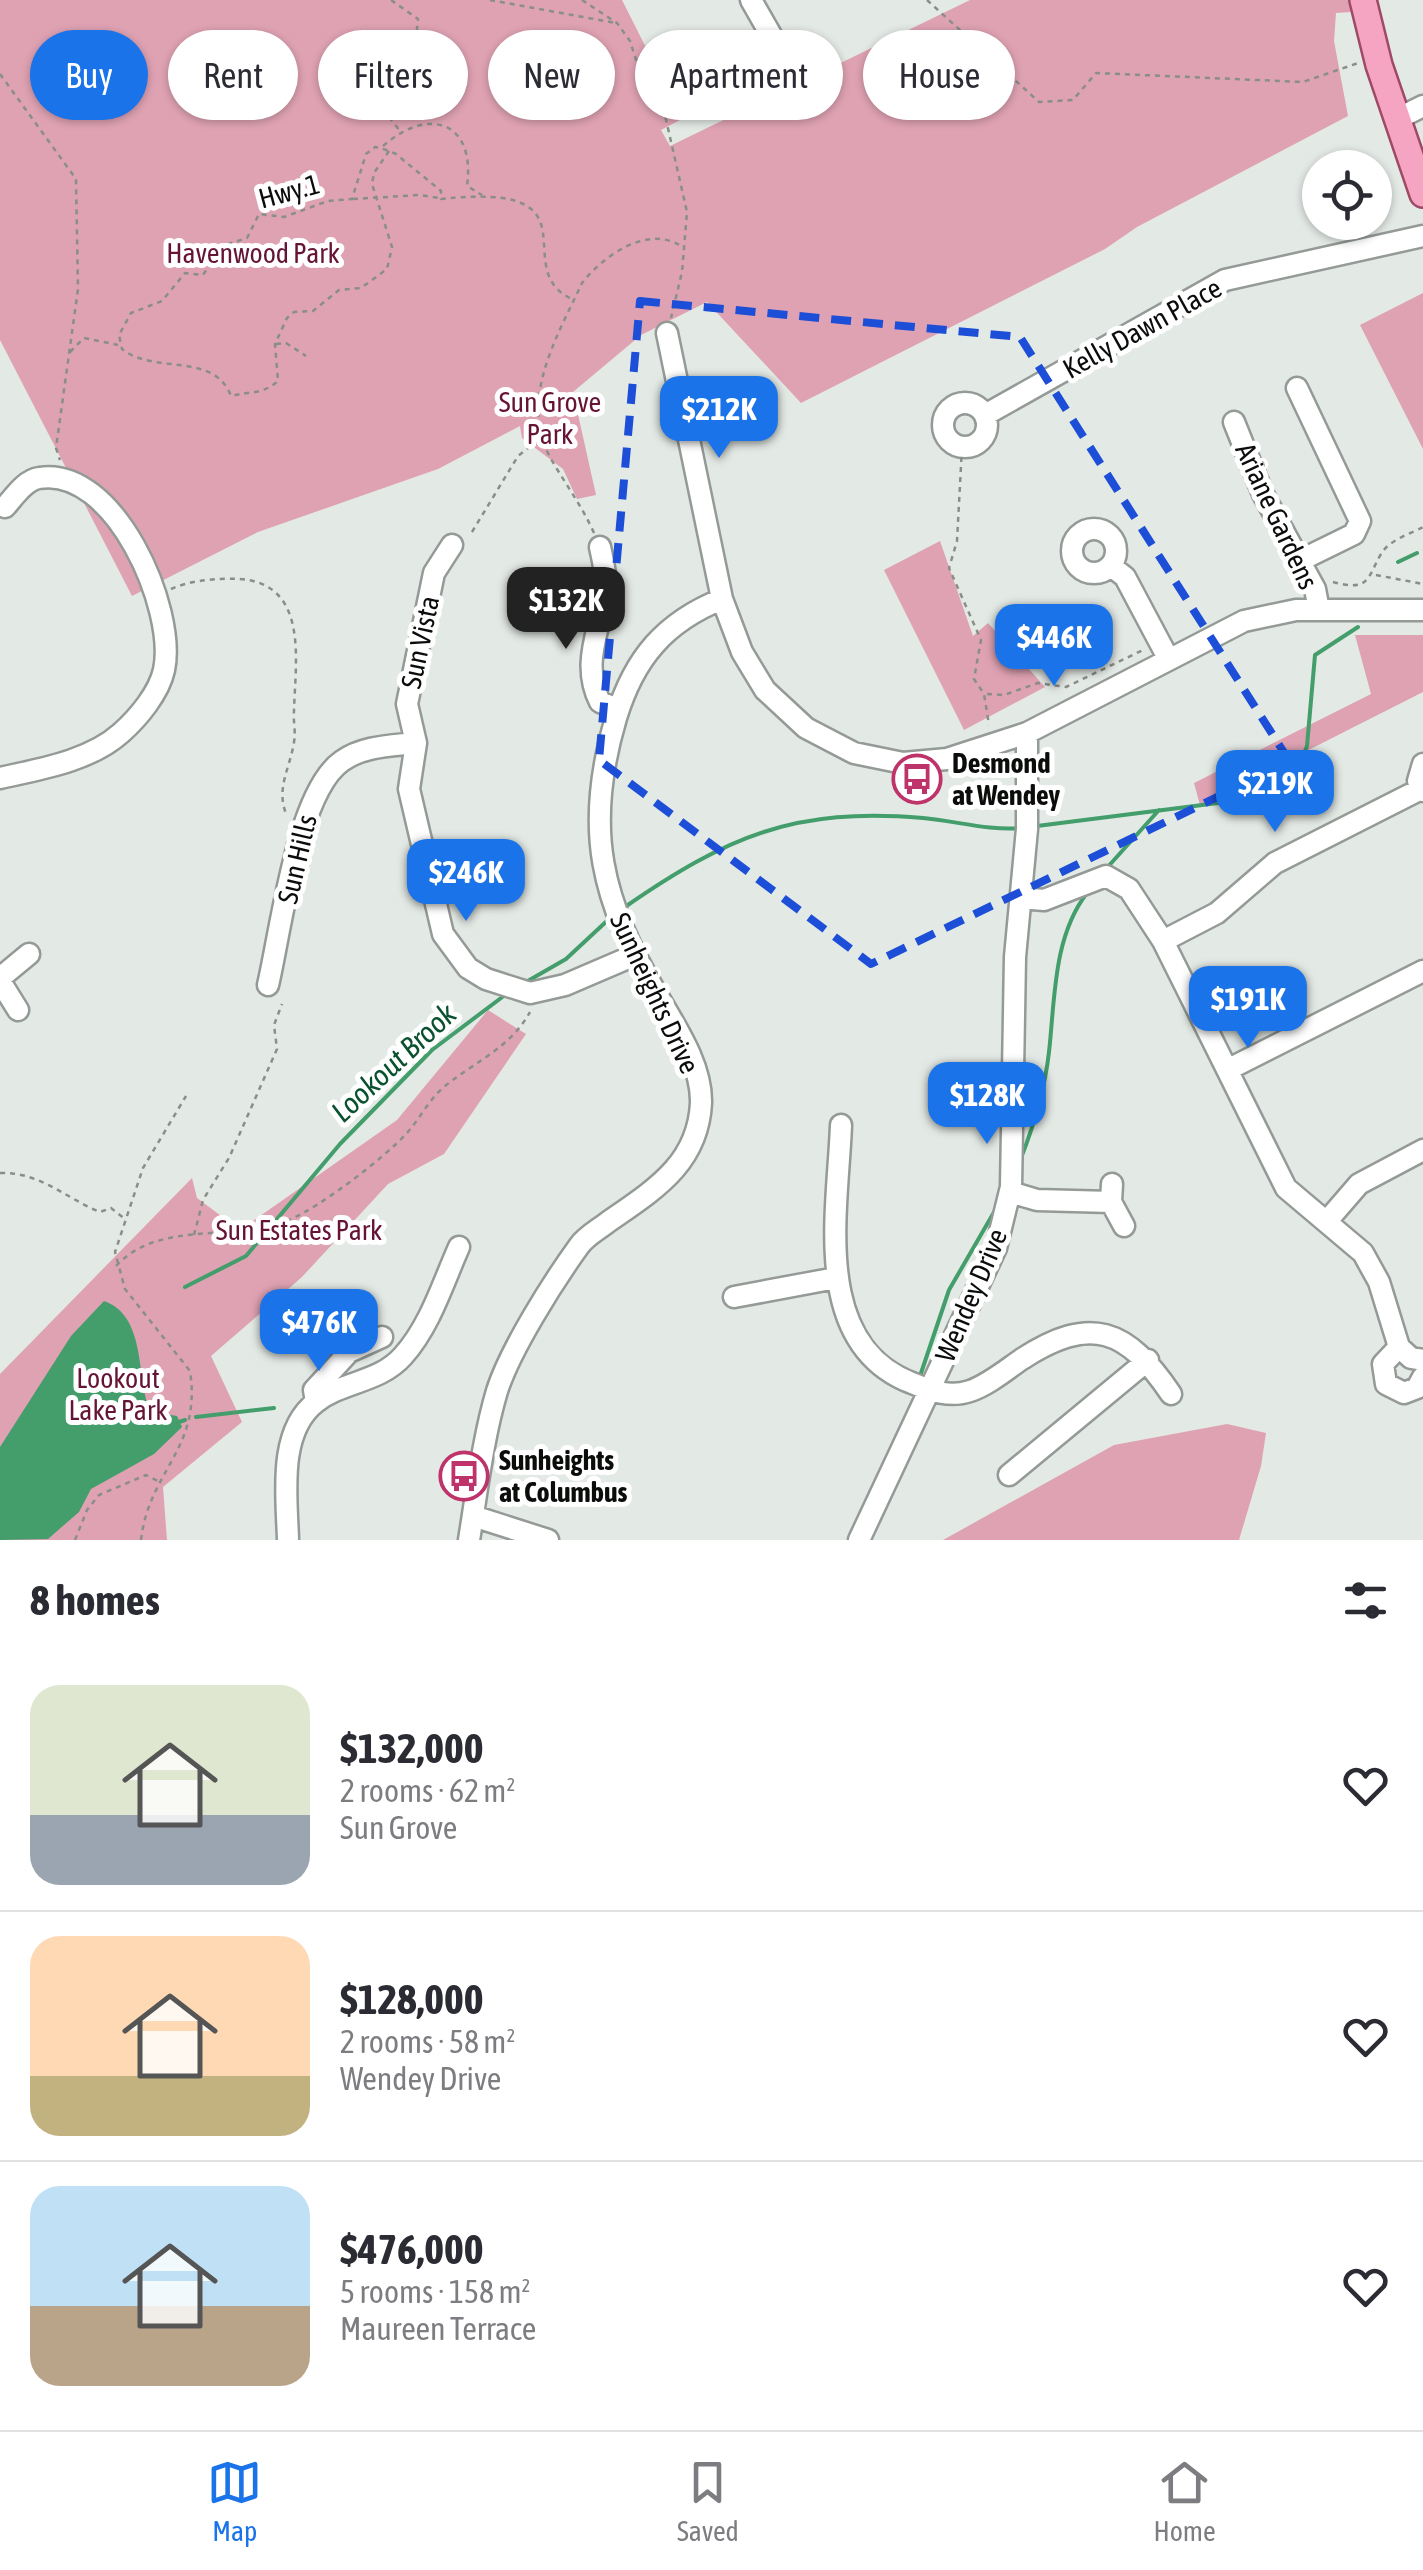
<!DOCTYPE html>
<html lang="en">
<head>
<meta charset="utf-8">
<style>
  :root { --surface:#fff; --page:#f7f7f7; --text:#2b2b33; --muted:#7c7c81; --line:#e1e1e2; --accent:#1a73e8 }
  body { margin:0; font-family:"Asap Condensed",sans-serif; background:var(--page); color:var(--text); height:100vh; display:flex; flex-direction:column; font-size:38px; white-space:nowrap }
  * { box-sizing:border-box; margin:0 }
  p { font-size:32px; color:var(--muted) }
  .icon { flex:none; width:55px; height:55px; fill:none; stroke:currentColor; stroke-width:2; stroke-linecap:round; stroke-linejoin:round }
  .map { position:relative; height:1540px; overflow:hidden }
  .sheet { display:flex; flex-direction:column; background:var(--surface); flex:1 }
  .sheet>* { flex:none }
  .banner { position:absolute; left:30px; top:30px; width:1365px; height:90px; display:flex; gap:20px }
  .controls { position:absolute; left:1302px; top:150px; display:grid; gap:20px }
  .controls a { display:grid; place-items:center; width:90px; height:90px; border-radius:50%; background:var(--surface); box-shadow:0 2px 8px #0004; font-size:50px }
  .price { position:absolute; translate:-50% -85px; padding:0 22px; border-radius:20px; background:var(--accent); color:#fff; font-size:32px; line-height:65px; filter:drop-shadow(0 2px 5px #0008) }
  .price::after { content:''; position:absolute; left:50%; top:60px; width:30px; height:22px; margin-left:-15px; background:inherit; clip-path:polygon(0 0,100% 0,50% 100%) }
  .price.on { background:#222; color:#fff }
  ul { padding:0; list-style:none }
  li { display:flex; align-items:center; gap:30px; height:250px; padding:0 30px }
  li+li { border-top:2px solid var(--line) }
  li span { display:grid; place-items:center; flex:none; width:280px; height:200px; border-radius:30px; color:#555 }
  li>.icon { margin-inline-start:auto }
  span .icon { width:120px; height:120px; fill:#fffc; stroke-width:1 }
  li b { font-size:42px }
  h2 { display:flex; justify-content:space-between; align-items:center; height:120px; padding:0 30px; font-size:42px }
  .pill { padding:0 35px; border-radius:45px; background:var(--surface); box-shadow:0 2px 8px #0004; font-size:35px; line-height:90px }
  .pill.on { background:var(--accent); color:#fff }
  .tab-bar { display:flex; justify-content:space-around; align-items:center; height:140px; border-top:2px solid var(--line); background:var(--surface); font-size:28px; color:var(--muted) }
  .tab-bar a { display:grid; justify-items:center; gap:5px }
  .tab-bar .on { color:var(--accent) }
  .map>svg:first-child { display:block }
</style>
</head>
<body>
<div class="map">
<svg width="1423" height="1540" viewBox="0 0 1423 1540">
  <rect width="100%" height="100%" fill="#e3e9e5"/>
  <path fill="#dfa2b3" d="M0,0H622L682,119L661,130L670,146L970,0H1348L1351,12L1336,13L1334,41L1348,116L1137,227L1105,249L801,403L707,302L641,335L573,392L596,495L577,499L563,469L522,438L520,426L438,469L258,532L132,596L0,340Z
    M1423,293V449L1360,325Z
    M940,541L973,636L988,623L1045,687L964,730L884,570Z
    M1355,635H1423V692L1200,805L1194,783L1371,694Z
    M488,1010L526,1034L444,1154L388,1184L302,1277L211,1356L242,1422L163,1487L167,1540H0V1374L192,1178L197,1198L240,1230L397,1120Z
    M1227,1424L1266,1433L1261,1466L1239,1540H943L1114,1445Z"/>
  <path fill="#439e6b" d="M104,1301C145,1315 137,1374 148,1405L159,1413L177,1416L182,1427L154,1454L91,1489L79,1512L48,1539L0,1540V1447L71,1336Z"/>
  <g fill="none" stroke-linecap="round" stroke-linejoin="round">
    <path stroke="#439e6b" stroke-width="4" d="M1398,562L1417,553
      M1037,826L1218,803L1278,788L1300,764L1307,746L1315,655L1358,627
      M1105,870L1159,810
      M625,907C728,836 795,807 923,818C956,821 989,831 1022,828
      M526,982L566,959L609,919
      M1021,1158C1034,1125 1045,1087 1049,1052C1055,999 1053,937 1087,893
      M185,1287L246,1256L340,1144L432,1050L505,995
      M919,1379L949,1290L997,1207
      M196,1417L274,1408
      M179,1422L185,1420"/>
    <g stroke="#949a96" stroke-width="25">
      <path id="minor" d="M751,0L787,63
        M1397,119L1423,106
        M667,333L722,599L742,652L765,690L806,728L854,753L903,763L947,759L1027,733L1244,621L1296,610H1423
        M1297,388L1360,521L1354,534L1299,561
        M943 425a22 22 0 1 1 44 0a22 22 0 1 1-44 0Z
        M985,415L1225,280L1423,236
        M1234,422L1263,494L1315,589L1319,610
        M1072 551a22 22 0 1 1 44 0a22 22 0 1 1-44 0Z
        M452,545L434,573L407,704L416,743L409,789L443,934L468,968L486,979L530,993L565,985L635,955
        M600,547C602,557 605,568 605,578C606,623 578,658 600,702L618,709
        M1111,566L1125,577L1168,658
        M1423,764L1418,781L1423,791
        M0,778C40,769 90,761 121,733C138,718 159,693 164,670C177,609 114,465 39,478C25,480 14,497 5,507
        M1020,898L1044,900L1106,876L1129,889L1163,941L1286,1188L1363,1253L1379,1282L1399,1347L1411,1358L1423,1360
        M1163,941L1217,913L1275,863L1421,789
        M0,978L29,954
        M0,981L18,1010
        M268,985C281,930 297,792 342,761C363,746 390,746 416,743
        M1229,1069L1423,971
        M841,1125C838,1210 810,1344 912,1383C931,1391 950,1398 970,1391C988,1385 1006,1370 1022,1359C1091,1314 1127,1329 1171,1394
        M1112,1184L1111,1202L1124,1226
        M1010,1192L1037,1200L1111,1202
        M1327,1221L1359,1184L1423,1150
        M734,1297L836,1278
        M1399,1347L1383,1364L1386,1384L1404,1393L1417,1388L1423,1377
        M316,1402L314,1390L349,1352L382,1337
        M1009,1475L1148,1360
        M473,1516L548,1540
        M288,1540C287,1498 277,1432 316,1402C343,1381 379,1383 403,1356C430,1326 443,1283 459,1247
        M469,1540C477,1491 483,1438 497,1391C510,1350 553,1282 579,1246C586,1236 598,1230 608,1222C654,1190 698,1164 701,1103C702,1066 677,1029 659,998C601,900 583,829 616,718C634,658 665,622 722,599
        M859,1540L996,1248L1011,1187L1015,957L1027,829V733"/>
    </g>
    <g stroke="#9f4966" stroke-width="30">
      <path id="major" d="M1363,0L1379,65L1423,194"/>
    </g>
    <path stroke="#898e8a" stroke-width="2.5" stroke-dasharray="5 5" stroke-linecap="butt" d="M391,0L418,19L416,39L378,87L362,89L337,81L329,89L336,98C367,88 383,109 400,131
      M490,0L616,23
      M582,0L617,23L630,41L641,75L662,102L687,212L682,272L671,318
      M927,0L1039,102L1073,100L1096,73L1303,82L1358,63
      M0,74L76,179L78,289L56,448L60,460
      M383,146C428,106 476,121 467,186L482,195
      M389,151L374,173L372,184L392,247L387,269L361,288L339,290L313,311L294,312L287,318L275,344L278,381C262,395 250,391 231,396C214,351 154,375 122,349L119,335L131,313L162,301L185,273L203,275L222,246L247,238L259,214L284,217L328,201L352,199L366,154L375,147C382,148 389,151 396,154L441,191V199C605,181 504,270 574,300
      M353,199L419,195L439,198
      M276,344L286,343L306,356
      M70,352L84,338L118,345
      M962,447L957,541L949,568L981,640L974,679L984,694L989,725
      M472,532L518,456L541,438
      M594,533C582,506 566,485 551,459C518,400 557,337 582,283C605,254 650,223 684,248
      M1376,575L1423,584
      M1333,582C1370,592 1367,578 1381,554C1389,540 1410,534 1423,527
      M171,589C191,580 218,578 239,579C310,583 295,663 294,711C293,721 296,731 294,742C290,769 275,789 287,816
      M987,694L1004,695L1038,683L1066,687L1143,650
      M0,1173C41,1172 65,1198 100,1212L111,1208L125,1219
      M194,1235L203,1200L229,1158L277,1049L274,1025L282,1004
      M116,1266C160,1219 232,1243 289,1220C320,1207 383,1159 406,1134C420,1119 429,1099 445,1086C476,1061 510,1048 530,1012
      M75,1540L87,1510L99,1495L146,1475L158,1481
      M141,1540C149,1470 202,1449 190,1371L125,1289L115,1252L143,1168L186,1096"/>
    <use href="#minor" stroke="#fff" stroke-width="20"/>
    <use href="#major" stroke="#f5a5c1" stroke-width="25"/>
  </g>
  <path fill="none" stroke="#1d4ed8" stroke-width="8" stroke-dasharray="20 12" stroke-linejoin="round" d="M640,301L1020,337L1290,762L871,964L599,760Z"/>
  <defs>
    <g id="bus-ring" transform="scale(2.5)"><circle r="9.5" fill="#fff" stroke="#be336a" stroke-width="1.5"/><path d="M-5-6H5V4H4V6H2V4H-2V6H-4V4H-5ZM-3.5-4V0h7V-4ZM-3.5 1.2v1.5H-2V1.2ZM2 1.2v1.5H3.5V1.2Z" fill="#be336a"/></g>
  </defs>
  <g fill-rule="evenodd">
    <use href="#bus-ring" x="917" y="779"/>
    <use href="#bus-ring" x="464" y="1476"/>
  </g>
  <g text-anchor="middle" stroke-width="10" stroke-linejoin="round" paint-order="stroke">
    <g font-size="28" fill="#0b0d0b" stroke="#fff">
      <text transform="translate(289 191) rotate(-15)" y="10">Hwy.1</text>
      <text transform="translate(1142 328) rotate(-29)" y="10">Kelly Dawn Place</text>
      <text transform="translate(1277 516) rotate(65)" y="10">Ariane Gardens</text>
      <text transform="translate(420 642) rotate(-78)" y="10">Sun Vista</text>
      <text transform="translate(297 859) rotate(-77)" y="10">Sun Hills</text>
      <text transform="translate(655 993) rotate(65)" y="10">Sunheights Drive</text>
      <text transform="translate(971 1295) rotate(-67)" y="10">Wendey Drive</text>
    </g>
    <g font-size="28" fill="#651435" stroke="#fff">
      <text x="253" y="263">Havenwood Park</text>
      <text x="550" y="412">Sun Grove<tspan x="550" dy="32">Park</tspan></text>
      <text x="299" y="1240">Sun Estates Park</text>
      <text x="118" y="1388">Lookout<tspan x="118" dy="32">Lake Park</tspan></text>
    </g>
    <g font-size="28" font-weight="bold" fill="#0b0d0b" stroke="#fff" text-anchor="start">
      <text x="952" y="773">Desmond<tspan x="952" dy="32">at Wendey</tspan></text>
      <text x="499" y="1470">Sunheights<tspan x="499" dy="32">at Columbus</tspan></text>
    </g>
    <g font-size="30" font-style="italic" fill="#0a512f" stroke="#fff">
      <text transform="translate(394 1063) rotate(-43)" y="10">Lookout Brook</text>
    </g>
  </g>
</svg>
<div class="controls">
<a><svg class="icon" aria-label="locate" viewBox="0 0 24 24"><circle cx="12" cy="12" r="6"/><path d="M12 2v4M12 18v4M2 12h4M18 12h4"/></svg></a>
</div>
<b class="price" style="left:719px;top:461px">$212K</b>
<b class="price on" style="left:566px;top:652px">$132K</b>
<b class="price" style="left:1054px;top:689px">$446K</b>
<b class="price" style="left:1275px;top:835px">$219K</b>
<b class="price" style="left:466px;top:924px">$246K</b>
<b class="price" style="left:1248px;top:1051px">$191K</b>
<b class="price" style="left:987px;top:1147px">$128K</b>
<b class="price" style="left:319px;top:1374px">$476K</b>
<div class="banner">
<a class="pill on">Buy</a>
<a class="pill">Rent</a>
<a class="pill">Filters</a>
<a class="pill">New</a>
<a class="pill">Apartment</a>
<a class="pill">House</a>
</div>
</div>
<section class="sheet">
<h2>8 homes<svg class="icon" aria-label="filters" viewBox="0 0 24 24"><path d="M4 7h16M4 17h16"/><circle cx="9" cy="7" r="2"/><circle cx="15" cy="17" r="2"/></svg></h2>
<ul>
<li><span style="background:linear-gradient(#dfe7d0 65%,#9aa5b1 0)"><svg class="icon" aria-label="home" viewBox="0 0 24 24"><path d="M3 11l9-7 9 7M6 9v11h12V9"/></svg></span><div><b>$132,000</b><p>2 rooms · 62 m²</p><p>Sun Grove</p></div><svg class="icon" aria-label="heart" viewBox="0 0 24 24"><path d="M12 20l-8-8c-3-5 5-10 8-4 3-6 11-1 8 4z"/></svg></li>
<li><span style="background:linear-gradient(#ffd9b3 70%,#c2b280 0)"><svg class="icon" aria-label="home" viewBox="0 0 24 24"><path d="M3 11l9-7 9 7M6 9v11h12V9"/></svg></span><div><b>$128,000</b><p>2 rooms · 58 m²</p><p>Wendey Drive</p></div><svg class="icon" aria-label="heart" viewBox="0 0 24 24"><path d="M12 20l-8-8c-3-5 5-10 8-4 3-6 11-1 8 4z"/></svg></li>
<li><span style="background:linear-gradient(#bfe0f5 60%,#b9a48a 0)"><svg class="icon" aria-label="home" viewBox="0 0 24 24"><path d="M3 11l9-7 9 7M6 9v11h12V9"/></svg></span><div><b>$476,000</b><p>5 rooms · 158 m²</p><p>Maureen Terrace</p></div><svg class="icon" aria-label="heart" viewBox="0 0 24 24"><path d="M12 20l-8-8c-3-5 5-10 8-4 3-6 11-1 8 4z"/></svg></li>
</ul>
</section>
<nav class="tab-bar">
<a class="on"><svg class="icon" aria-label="map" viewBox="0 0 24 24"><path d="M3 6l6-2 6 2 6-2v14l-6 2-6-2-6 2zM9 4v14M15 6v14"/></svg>Map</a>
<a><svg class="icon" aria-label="saved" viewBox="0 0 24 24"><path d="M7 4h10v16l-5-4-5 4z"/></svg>Saved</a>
<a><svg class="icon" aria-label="home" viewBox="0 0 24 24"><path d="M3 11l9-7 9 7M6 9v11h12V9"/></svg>Home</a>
</nav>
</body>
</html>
